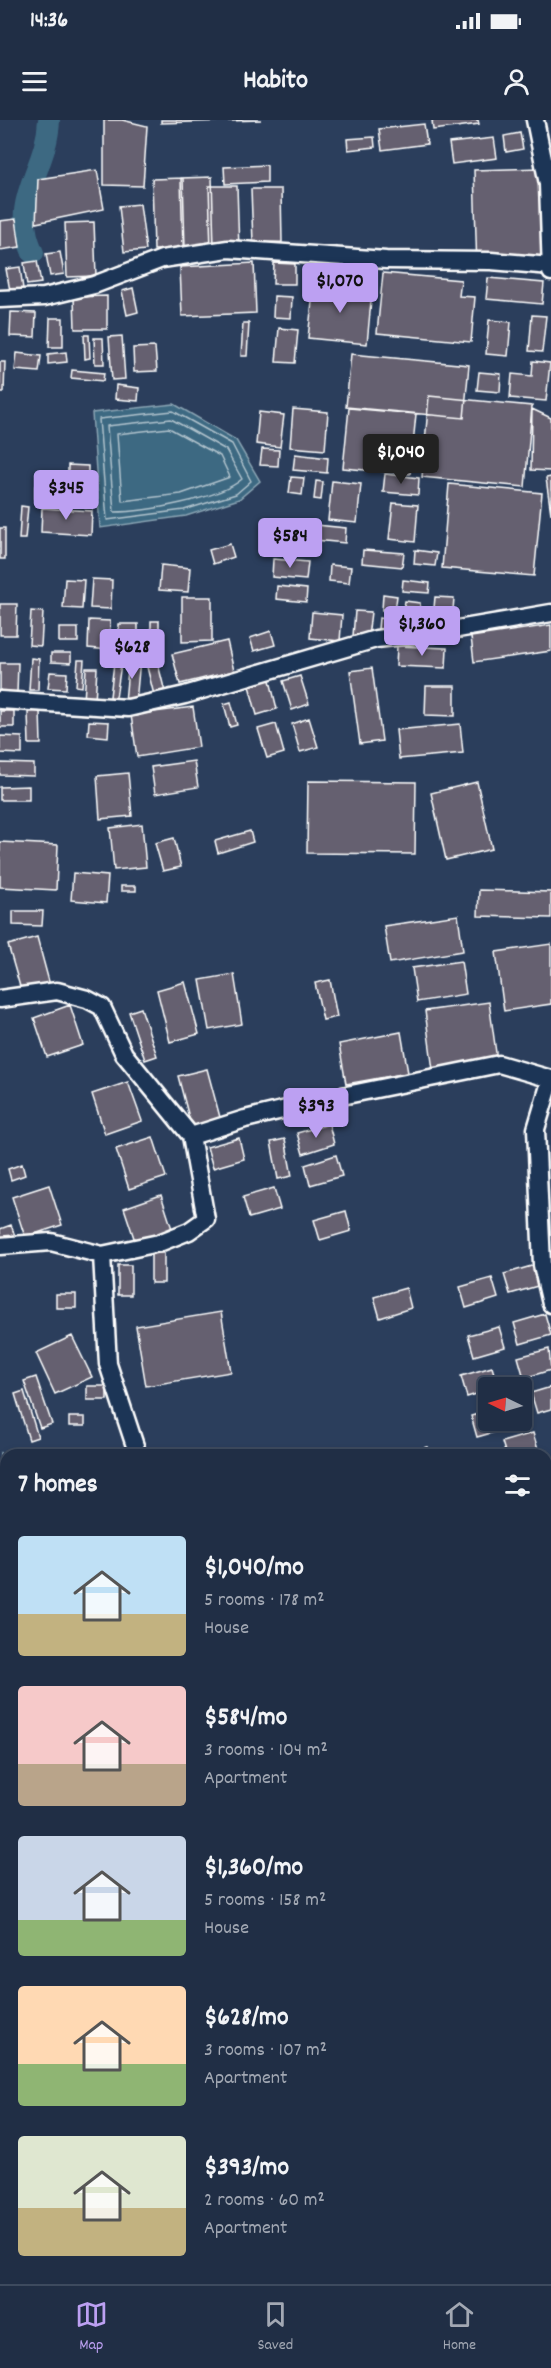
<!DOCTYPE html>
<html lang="en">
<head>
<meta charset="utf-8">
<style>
  :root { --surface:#202e45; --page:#2d3a50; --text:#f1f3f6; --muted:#a2a8b3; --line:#3d4a5e; --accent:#bca0f2 }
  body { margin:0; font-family:Dekko,sans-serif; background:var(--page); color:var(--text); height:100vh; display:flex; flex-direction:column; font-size:22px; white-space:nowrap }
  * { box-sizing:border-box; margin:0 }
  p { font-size:20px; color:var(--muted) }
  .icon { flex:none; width:33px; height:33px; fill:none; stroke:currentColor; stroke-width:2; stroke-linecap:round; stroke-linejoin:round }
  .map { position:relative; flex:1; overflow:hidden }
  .panel { position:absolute; left:0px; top:1329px; width:552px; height:836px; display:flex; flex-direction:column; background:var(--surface); border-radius:18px 18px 0 0; box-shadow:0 3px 9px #0003,0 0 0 2px var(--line) }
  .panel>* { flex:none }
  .needle { width:39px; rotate:275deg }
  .fabs { position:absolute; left:478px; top:1257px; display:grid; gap:12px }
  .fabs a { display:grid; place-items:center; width:54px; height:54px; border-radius:6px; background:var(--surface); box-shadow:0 3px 9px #0003,0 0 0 2px var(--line); font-size:30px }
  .price { position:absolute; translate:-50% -51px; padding:0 14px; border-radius:6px; background:var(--accent); color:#111; font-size:20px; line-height:39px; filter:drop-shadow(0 2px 3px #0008) }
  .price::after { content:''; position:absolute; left:50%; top:36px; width:18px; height:14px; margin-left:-9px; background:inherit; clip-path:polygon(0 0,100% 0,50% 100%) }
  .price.on { background:#222; color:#fff }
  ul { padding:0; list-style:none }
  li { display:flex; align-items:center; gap:18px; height:150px; padding:0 18px }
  li span { display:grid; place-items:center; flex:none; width:168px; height:120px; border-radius:6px; color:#555 }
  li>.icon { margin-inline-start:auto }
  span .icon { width:72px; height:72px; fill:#fffc; stroke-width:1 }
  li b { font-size:26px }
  h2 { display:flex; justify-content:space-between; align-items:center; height:72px; padding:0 18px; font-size:26px }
  .status { display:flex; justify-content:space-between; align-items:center; height:42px; padding:0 30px; background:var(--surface); direction:ltr }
  .status svg { height:16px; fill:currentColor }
  header { display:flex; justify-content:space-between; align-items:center; height:78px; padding:0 18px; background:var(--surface); font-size:27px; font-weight:700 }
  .tabs { display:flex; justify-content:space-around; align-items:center; height:84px; border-top:2px solid var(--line); background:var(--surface); font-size:16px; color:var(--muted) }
  .tabs a { display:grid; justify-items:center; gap:3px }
  .tabs .on { color:var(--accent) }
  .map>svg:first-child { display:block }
</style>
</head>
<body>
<div class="status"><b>14:36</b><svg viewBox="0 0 49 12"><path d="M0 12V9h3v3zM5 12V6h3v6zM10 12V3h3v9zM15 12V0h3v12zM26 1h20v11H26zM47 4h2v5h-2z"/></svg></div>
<header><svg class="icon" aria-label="menu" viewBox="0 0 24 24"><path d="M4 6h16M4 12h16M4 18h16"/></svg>Habito<svg class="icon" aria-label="person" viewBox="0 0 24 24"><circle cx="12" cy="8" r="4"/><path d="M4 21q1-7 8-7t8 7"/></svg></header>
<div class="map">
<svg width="551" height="2164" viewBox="0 0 551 2164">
  <rect width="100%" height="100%" fill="#2b3e5c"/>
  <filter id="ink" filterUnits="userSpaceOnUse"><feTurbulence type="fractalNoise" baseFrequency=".0167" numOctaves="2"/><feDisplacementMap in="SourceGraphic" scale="12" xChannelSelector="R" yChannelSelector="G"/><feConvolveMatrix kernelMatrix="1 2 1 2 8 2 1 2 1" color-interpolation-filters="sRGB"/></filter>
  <g filter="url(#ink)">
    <path fill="#3d6982" stroke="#8ba5b4" stroke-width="1.5" d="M174,284L236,320L260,361L239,379L186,396L100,408L92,293Z
      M0,1332C7,1354 8,1378 0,1400Z
      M551,1663V1785H546V1664Z
      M551,1921V2034H547L546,1922Z"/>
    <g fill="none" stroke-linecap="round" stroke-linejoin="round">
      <path stroke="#b1c3cd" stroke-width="1.5" d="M173,291L232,324L251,361L236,374L184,390L107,400L99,299Z
        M171,299L226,330L242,359C220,379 144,392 114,392L107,306Z
        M169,308L220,336L230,357L181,374L122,381L117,314Z"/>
      <path stroke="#3d6982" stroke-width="22" d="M33,133C8,79 47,52 49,0"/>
    </g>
    <path fill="#656170" stroke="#fff" stroke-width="1.5" d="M104,0H122L147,6L143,66L104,65Z
      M161,0H261L161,3Z
      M432,0H478L479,4L433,10Z
      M424,4L427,24L382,30L379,9Z
      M520,13L523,29L506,32L504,16Z
      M374,17L375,27L348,30L347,19Z
      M494,18L497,38L452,44L449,23Z
      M267,45V62L225,64L224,47Z
      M540,48L543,148L477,150L474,50Z
      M97,50L104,89L36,103L38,59Z
      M212,57L214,128L183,129L181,58Z
      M183,58L185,129L154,130L152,59Z
      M209,66H237L239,130L211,131Z
      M251,69H281L282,122L253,123Z
      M140,84L146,130L124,132L119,86Z
      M16,99L20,127L0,130V101Z
      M94,102L96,156L67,157L65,103Z
      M60,132L64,154L50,156L46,134Z
      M37,141L41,163L27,165L24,143Z
      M254,143L256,193L182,196L180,147Z
      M274,143L295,144V164H273Z
      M20,147L23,169L10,171L6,149Z
      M383,153L461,160L459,176L475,177L471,222L377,213Z
      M488,158L544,163L542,184L486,179Z
      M314,164L372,170L367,224L308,218Z
      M133,168L138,192L127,195L122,171Z
      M107,176V209H75L74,177Z
      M274,176L292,177L291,198L273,197Z
      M11,192L36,193L35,217L10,216Z
      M532,195L546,196L542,232L529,231Z
      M50,198H63V227H49Z
      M489,200L511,202L508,236L486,234Z
      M243,203H249L247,236H241Z
      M279,208L298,210L295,243L276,242Z
      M84,215H89L90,238L85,239Z
      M122,216L125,259L112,260L109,217Z
      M94,218H103L104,244H95Z
      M155,227L157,251L134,252L133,228Z
      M66,232L67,242L48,244V234Z
      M17,233L41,236L39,252L15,250Z
      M351,234L469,245L464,298L346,287Z
      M533,241L550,243L546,281L510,278L512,254L532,256Z
      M0,242H5L4,272H0Z
      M72,250L104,253L103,261L71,258Z
      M479,252L501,254L500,272L477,270Z
      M116,265L139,268L138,281L115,279Z
      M429,276L532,286L525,367L422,357Z
      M349,288L416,294L410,354L343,348Z
      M293,289L328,292L325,330L290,327Z
      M532,289L551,298V351L531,350Z
      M259,292L284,295L280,327L256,324Z
      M262,329L279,330L278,346L260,345Z
      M295,334L328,338L327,353L293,350Z
      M68,345L88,346V358H68Z
      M385,354L419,358L418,375L383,372Z
      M291,357L304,358L302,375L289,373Z
      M551,357V394L546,358Z
      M316,361L323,362L321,380L314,379Z
      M332,361L361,364L357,403L328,400Z
      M449,364L542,373L534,456L442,448Z
      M35,366L61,367V380L35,379Z
      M393,383L418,385L415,422L389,419Z
      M21,386L28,387L25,419H19Z
      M42,388L92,391L91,415L41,412Z
      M316,405L346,408L345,423L315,420Z
      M0,408H5V439H0Z
      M230,424L234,437L213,444L209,430Z
      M363,430L404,433L402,447L362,443Z
      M415,430L437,433L435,446L414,444Z
      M273,439L308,442L306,460L272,457Z
      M161,445L190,448L188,472L159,470Z
      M330,445L351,447L349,463L329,461Z
      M65,459L84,460L82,489L63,488Z
      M92,459L112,460L111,489L90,488Z
      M403,460L430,463L429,473L402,471Z
      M277,466L307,469L306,482L276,479Z
      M383,474L397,476L395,491L382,490Z
      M182,477H212V521L182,522Z
      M435,477L454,478L453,490L434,488Z
      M405,481L420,483V488L404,487Z
      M0,484H17L16,515H0Z
      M31,491L43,492L41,526L29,525Z
      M355,491L371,492L368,517L353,516Z
      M312,492L342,495L340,521L310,518Z
      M379,498L396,500L395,510L378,509Z
      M89,500L110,501L109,530L88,528Z
      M151,501H159V522H151Z
      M119,504H138V518H119Z
      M551,505V531L474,542L471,517Z
      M59,508H78V522H59Z
      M271,511L275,525L254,531L250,518Z
      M227,521L234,551L180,564L172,534Z
      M397,526L447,528L446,548L396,546Z
      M155,532L165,572L154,575L144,535Z
      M51,533H71V543L51,542Z
      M31,538L39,539L38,570H29Z
      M129,538L140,539L136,583L125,582Z
      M78,540H84L82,567L76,566Z
      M0,543H18L17,574H0Z
      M114,543L121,544L116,578L110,577Z
      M86,548H97L95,582H84Z
      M372,548L382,621L360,624L350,551Z
      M50,552L67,553L66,569L48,568Z
      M269,556L277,589L257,595L248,562Z
      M300,556L309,584L292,590L283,561Z
      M426,566H455V596L425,595Z
      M231,582L237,605L230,607L224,584Z
      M193,587L199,627L137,637L131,595Z
      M0,591H14V607H0Z
      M40,591L41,624H29L28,592Z
      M309,598L318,627L300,632L292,604Z
      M89,601L109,602L108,617L88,615Z
      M276,604L284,633L267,638L258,609Z
      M460,604L463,633L399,639L396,610Z
      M0,616L22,617V634L0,633Z
      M194,641L198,667L155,674L151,647Z
      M0,643L34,644V656L0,655Z
      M128,653L132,696L100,699L97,656Z
      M308,661L416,662L415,734L307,733Z
      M477,662L492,729L446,740L431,673Z
      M29,666V680H0V667Z
      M142,704L146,747L114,750L110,708Z
      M250,711L253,722L218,733L215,721Z
      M174,718L181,747L163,751L155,723Z
      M0,722L58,725L56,770L0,767Z
      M73,753L108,756L106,783L71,780Z
      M121,766H136V771H121Z
      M479,770L551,772V798L478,796Z
      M13,791H43L42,806L13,805Z
      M458,795L463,831L390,843L384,806Z
      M37,817L51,869L23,877L8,825Z
      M551,824V884L504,891L496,832Z
      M461,841L466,874L417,882L412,848Z
      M234,854L242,904L209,910L200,860Z
      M330,860L337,897L323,900L315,863Z
      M185,862L199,914L170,922L157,870Z
      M489,882L497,940L433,950L425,891Z
      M70,885L83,925L47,937L34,898Z
      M141,888L157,936L145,940L129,892Z
      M401,912L408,953L346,964L339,924Z
      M207,949L221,1001L192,1009L178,956Z
      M128,962L142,1001L105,1014L92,974Z
      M329,1004L334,1024L303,1034L297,1013Z
      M153,1017L166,1057L129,1069L116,1029Z
      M239,1018L244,1039L213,1048L207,1027Z
      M285,1019L292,1056L278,1059L271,1022Z
      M336,1035L342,1056L310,1065L305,1045Z
      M22,1044L25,1055L11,1060L8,1049Z
      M49,1065L62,1105L25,1117L12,1077Z
      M274,1068L280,1089L249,1098L243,1077Z
      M161,1075L174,1115L137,1127L124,1088Z
      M346,1091L351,1111L320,1120L314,1100Z
      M11,1105L15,1116L1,1121L0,1109Z
      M151,1133H164V1163H151Z
      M118,1145H131V1175H118Z
      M535,1145L541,1165L510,1174L504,1154Z
      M492,1158L498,1178L466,1188L460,1167Z
      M406,1168L411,1188L380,1198L374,1177Z
      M56,1174H76V1188H56Z
      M221,1192L231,1252L146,1266L136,1206Z
      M545,1194L551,1215L520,1224L514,1203Z
      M499,1207L505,1227L474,1236L468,1215Z
      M72,1216L92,1257L55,1274L36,1233Z
      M549,1229L551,1250L524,1258L518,1237Z
      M492,1247L498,1267L489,1268V1270L467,1277L461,1256Z
      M36,1257L52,1304L40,1308L24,1261Z
      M87,1266H107V1280H87Z
      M551,1267V1289L537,1293L531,1273Z
      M24,1271L38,1317L29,1320L15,1274Z
      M489,1291V1300H506L509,1308L477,1317L471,1296Z
      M69,1297H85V1306H69Z
      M533,1313L539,1333L506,1335L502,1322Z
      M427,1327L430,1335H399Z
      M546,1353L551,1367V1386L546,1388Z
      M551,1397V1431L550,1432L546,1417V1399Z
      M2,1475L6,1476V1503L0,1502Z
      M2,1553L6,1554V1577H0Z
      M0,1617H6V1633H0Z
      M0,1654H6V1662L0,1663Z
      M1,1970H6V1981H0Z
      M6,1988V2010H0V1989Z
      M0,2016L6,2017V2030H0Z
      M0,2033H6V2063H0Z
      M0,2069L6,2070V2082L0,2081Z
      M0,2109H6V2122L0,2121Z
      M0,2135L6,2136V2158H20L19,2163L0,2161Z
      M61,2158H123L122,2164L61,2161Z
      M153,2158H220V2164H153Z
      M330,2158H353V2164H330Z"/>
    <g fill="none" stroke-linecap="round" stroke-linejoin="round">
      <g stroke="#fff" stroke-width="21">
        <path id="minor" d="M535,0L548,64L551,152
          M0,179L44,177L94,165L162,139L228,129L386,140L491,141L551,146
          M0,580L128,588L185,575L376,519L434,513L551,493
          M0,879L57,871L87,879L102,887L124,934L191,1016
          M551,959L536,1009L542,1145L551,1184
          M0,1126L51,1122L102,1135L159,1123L189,1111L206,1099L191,1016L245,999L332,978L499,944L551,959
          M102,1135L108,1244L138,1335
          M546,1640L551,1639
          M0,1677L6,1676
          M136,2158V2164"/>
      </g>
      <use href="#minor" stroke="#1d3557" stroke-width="16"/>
    </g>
  </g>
</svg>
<div class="fabs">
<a><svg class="needle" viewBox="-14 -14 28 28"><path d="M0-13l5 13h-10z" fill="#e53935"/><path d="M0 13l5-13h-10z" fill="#a2a8b3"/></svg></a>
</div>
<b class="price" style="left:340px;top:194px">$1,070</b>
<b class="price on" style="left:401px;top:365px">$1,040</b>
<b class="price" style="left:66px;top:401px">$345</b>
<b class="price" style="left:290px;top:449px">$584</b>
<b class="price" style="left:422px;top:537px">$1,360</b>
<b class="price" style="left:132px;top:560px">$628</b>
<b class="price" style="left:316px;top:1019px">$393</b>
<section class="panel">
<h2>7 homes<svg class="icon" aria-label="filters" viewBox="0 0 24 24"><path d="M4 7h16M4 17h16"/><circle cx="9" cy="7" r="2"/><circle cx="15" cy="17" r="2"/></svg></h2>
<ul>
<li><span style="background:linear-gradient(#bfe0f5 65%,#c2b280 0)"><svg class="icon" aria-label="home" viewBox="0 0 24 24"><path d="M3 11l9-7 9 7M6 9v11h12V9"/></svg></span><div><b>$1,040/mo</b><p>5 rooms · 178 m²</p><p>House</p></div></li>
<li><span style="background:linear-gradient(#f6c9c9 65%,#b9a48a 0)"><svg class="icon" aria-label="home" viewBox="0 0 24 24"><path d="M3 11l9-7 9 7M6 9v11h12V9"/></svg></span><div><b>$584/mo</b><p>3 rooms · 104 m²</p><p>Apartment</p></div></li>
<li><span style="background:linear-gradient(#c9d6e8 70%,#8fb573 0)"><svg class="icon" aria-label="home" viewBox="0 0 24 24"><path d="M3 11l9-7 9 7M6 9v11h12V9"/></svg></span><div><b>$1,360/mo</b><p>5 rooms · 158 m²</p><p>House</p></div></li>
<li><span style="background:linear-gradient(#ffd9b3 65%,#8fb573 0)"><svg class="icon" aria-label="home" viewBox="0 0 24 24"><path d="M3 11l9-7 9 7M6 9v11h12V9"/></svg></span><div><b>$628/mo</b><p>3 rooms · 107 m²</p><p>Apartment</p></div></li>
<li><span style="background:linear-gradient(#dfe7d0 60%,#c2b280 0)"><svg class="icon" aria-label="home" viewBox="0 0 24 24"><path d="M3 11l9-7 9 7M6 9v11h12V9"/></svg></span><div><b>$393/mo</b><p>2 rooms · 60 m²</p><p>Apartment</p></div></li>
</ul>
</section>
</div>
<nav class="tabs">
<a class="on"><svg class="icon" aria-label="map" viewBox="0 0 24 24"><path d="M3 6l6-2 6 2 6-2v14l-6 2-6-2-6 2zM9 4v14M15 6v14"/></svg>Map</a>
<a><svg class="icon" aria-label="saved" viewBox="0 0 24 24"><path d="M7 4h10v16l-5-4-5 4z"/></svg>Saved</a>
<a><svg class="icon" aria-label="home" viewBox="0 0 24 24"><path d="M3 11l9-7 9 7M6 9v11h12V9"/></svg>Home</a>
</nav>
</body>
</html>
